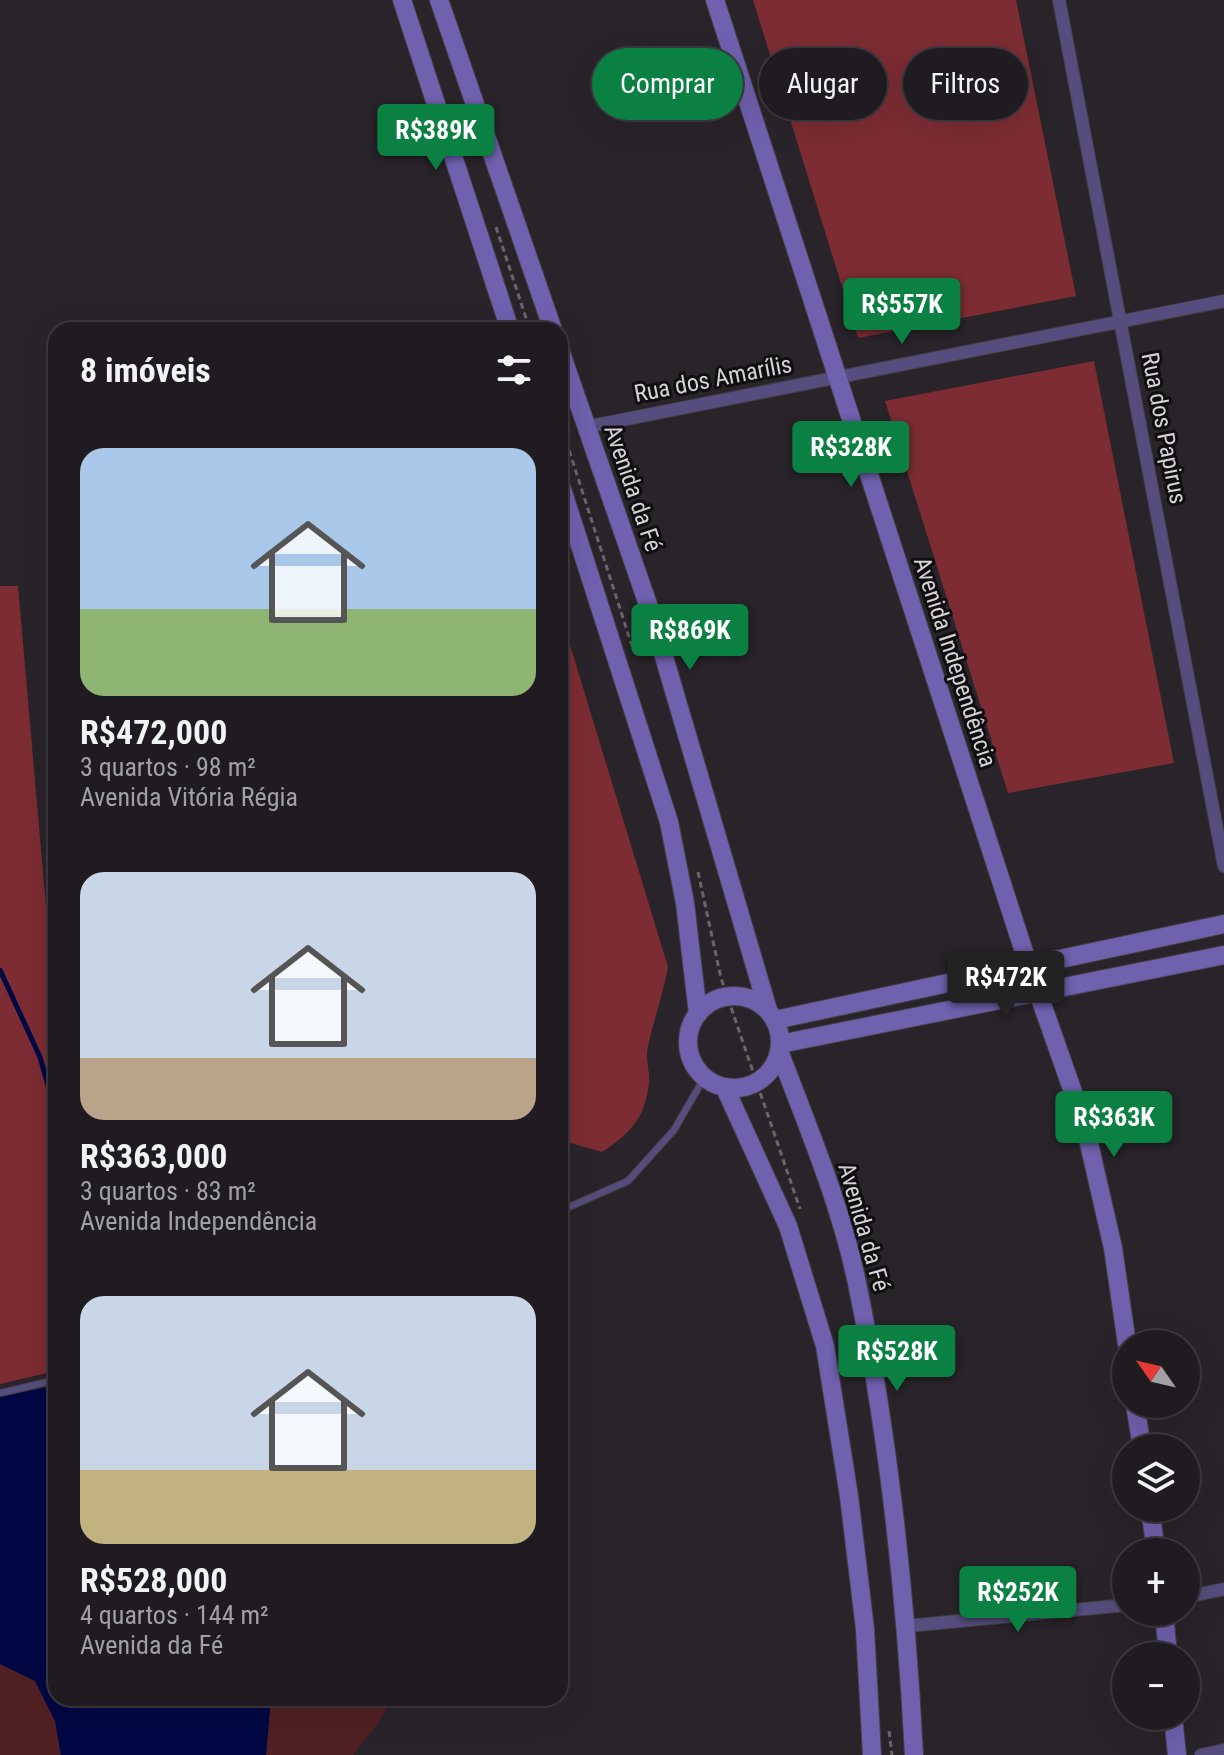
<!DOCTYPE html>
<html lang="pt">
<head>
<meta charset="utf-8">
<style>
  :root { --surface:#1f1b20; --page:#272429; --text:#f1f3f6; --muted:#a1a1a5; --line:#3c393e; --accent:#0b8043 }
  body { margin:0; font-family:"Roboto Condensed",sans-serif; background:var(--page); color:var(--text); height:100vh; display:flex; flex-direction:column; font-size:30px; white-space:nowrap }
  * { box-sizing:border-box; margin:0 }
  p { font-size:26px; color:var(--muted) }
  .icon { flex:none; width:44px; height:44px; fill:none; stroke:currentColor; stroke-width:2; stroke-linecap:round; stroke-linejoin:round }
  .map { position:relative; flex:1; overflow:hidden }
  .side { position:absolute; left:48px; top:322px; width:520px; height:1384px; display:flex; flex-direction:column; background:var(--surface); border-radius:24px; box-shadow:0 8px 32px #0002,0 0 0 2px var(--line) }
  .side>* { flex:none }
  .banner { position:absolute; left:592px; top:48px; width:512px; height:72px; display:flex; gap:16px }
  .needle { width:52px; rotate:304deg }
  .buttons { position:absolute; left:1112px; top:1330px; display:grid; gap:16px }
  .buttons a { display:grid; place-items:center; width:88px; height:88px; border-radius:50%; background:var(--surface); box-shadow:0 8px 32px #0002,0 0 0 2px var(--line); font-size:40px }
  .price { position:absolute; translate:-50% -68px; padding:0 18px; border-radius:8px; background:var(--accent); color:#fff; font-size:26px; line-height:52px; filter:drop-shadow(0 2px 4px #0008) }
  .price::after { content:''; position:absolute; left:50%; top:48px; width:24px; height:18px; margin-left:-12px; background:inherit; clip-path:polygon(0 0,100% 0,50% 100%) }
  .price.on { background:#222; color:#fff }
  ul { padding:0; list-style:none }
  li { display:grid; align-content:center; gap:16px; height:424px; padding:0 32px }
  li span { display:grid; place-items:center; height:248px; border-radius:24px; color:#555 }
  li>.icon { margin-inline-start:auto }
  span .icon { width:144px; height:144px; fill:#fffc; stroke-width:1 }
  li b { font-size:34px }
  h2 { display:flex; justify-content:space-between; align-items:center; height:96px; padding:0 32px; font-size:34px }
  .pill { padding:0 28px; border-radius:36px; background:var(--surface); box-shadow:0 8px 32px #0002,0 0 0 2px var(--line); font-size:28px; line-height:72px }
  .pill.on { background:var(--accent); color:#fff }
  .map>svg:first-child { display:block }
</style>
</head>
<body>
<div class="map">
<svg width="1224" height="1755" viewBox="0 0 1224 1755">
  <rect width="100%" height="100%" fill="#29242a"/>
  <path fill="#512023" d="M0,1664L35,1681L55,1721L61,1755H0Z
    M271,1698H392L379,1722L353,1755H266Z"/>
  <path fill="#7d2c33" d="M753,0H1016L1076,296L858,338Z
    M1094,361L1174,763L1008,793L885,401Z
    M0,586H18L50,953L56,954V1371L0,1384Z
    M560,612L668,967C663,994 654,1019 648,1046C645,1058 650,1071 649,1083C645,1118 630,1134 602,1152L560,1140Z"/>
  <path fill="#000844" d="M56,1385V1698H271L266,1755H61L55,1721L35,1681L0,1664V1397Z"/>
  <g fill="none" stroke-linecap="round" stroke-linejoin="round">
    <path stroke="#000844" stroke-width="5" d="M0,970L40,1057L56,1114"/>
    <g stroke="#454046" stroke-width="8">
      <path id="lane" d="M560,1211L628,1181L674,1130L704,1078
        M0,1393L56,1380"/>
    </g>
    <g stroke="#454046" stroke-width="14">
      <path id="street" d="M1059,0L1224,866
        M586,427L1224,301
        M1186,1597L1224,1589
        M907,1626L1126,1605
        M1201,1755L1224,1750"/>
    </g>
    <g stroke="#454046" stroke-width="20">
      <path id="secondary" d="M402,0L510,330
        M439,0L553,330
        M715,0L1028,964L1085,1126L1113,1248L1127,1344
        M560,350L652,616L768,1010
        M560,483L669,822L685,903L698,1014
        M688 1042a46 46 0 1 1 92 0a46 46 0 1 1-92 0Z
        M775,1020L1224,924
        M780,1044L1224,955
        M779,1051C809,1130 843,1210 859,1293C890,1445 906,1600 914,1755
        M725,1088L788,1226L825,1346L849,1496L865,1629L872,1755
        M1135,1404L1142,1448
        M1150,1508L1156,1552
        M1164,1612L1168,1656
        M1173,1716L1177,1755"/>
    </g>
    <path stroke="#69656a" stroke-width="3" stroke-dasharray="6 4" stroke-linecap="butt" d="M496,227L530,330
      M560,422L632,646
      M698,872L721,978L800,1209
      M889,1731L892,1755"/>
    <use href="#lane" stroke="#554d7d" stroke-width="6"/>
    <use href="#street" stroke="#554d7d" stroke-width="12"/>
    <use href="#secondary" stroke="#6f61ae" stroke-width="18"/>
  </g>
  <g text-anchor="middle" stroke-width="6" stroke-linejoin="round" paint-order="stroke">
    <g font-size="24" fill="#d5d2d6" stroke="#100e11">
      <text transform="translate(713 379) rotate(-11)" y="8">Rua dos Amarílis</text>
      <text transform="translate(1164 428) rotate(79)" y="8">Rua dos Papirus</text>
      <text transform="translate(633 488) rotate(71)" y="8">Avenida da Fé</text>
      <text transform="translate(955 662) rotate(72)" y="8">Avenida Independência</text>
      <text transform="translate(864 1227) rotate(74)" y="8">Avenida da Fé</text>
    </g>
  </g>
</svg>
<div class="buttons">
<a><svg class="needle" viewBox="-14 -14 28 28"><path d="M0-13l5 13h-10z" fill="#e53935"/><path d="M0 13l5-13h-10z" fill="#a1a1a5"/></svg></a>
<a><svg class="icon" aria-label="layers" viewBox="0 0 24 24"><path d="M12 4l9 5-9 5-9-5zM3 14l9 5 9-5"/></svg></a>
<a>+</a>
<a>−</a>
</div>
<b class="price" style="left:436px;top:172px">R$389K</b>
<b class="price" style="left:902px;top:346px">R$557K</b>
<b class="price" style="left:851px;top:489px">R$328K</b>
<b class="price" style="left:690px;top:672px">R$869K</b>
<b class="price on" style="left:1006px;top:1019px">R$472K</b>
<b class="price" style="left:1114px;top:1159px">R$363K</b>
<b class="price" style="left:897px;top:1393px">R$528K</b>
<b class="price" style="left:1018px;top:1634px">R$252K</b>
<div class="banner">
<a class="pill on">Comprar</a>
<a class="pill">Alugar</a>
<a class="pill">Filtros</a>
</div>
<section class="side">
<h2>8 imóveis<svg class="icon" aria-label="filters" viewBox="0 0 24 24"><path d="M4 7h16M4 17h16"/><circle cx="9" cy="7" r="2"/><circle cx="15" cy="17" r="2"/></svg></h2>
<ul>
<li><span style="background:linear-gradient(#a9c7e8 65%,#8fb573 0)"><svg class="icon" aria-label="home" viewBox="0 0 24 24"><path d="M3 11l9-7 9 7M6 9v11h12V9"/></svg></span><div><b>R$472,000</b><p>3 quartos · 98 m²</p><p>Avenida Vitória Régia</p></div></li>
<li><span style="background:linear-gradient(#c9d6e8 75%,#b9a48a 0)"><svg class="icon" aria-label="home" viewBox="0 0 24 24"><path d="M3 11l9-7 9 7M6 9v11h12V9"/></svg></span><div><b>R$363,000</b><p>3 quartos · 83 m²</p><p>Avenida Independência</p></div></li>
<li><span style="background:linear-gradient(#c9d6e8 70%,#c2b280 0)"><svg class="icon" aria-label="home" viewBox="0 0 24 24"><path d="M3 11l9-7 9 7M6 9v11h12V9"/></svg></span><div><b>R$528,000</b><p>4 quartos · 144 m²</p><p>Avenida da Fé</p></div></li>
</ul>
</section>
</div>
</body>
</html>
